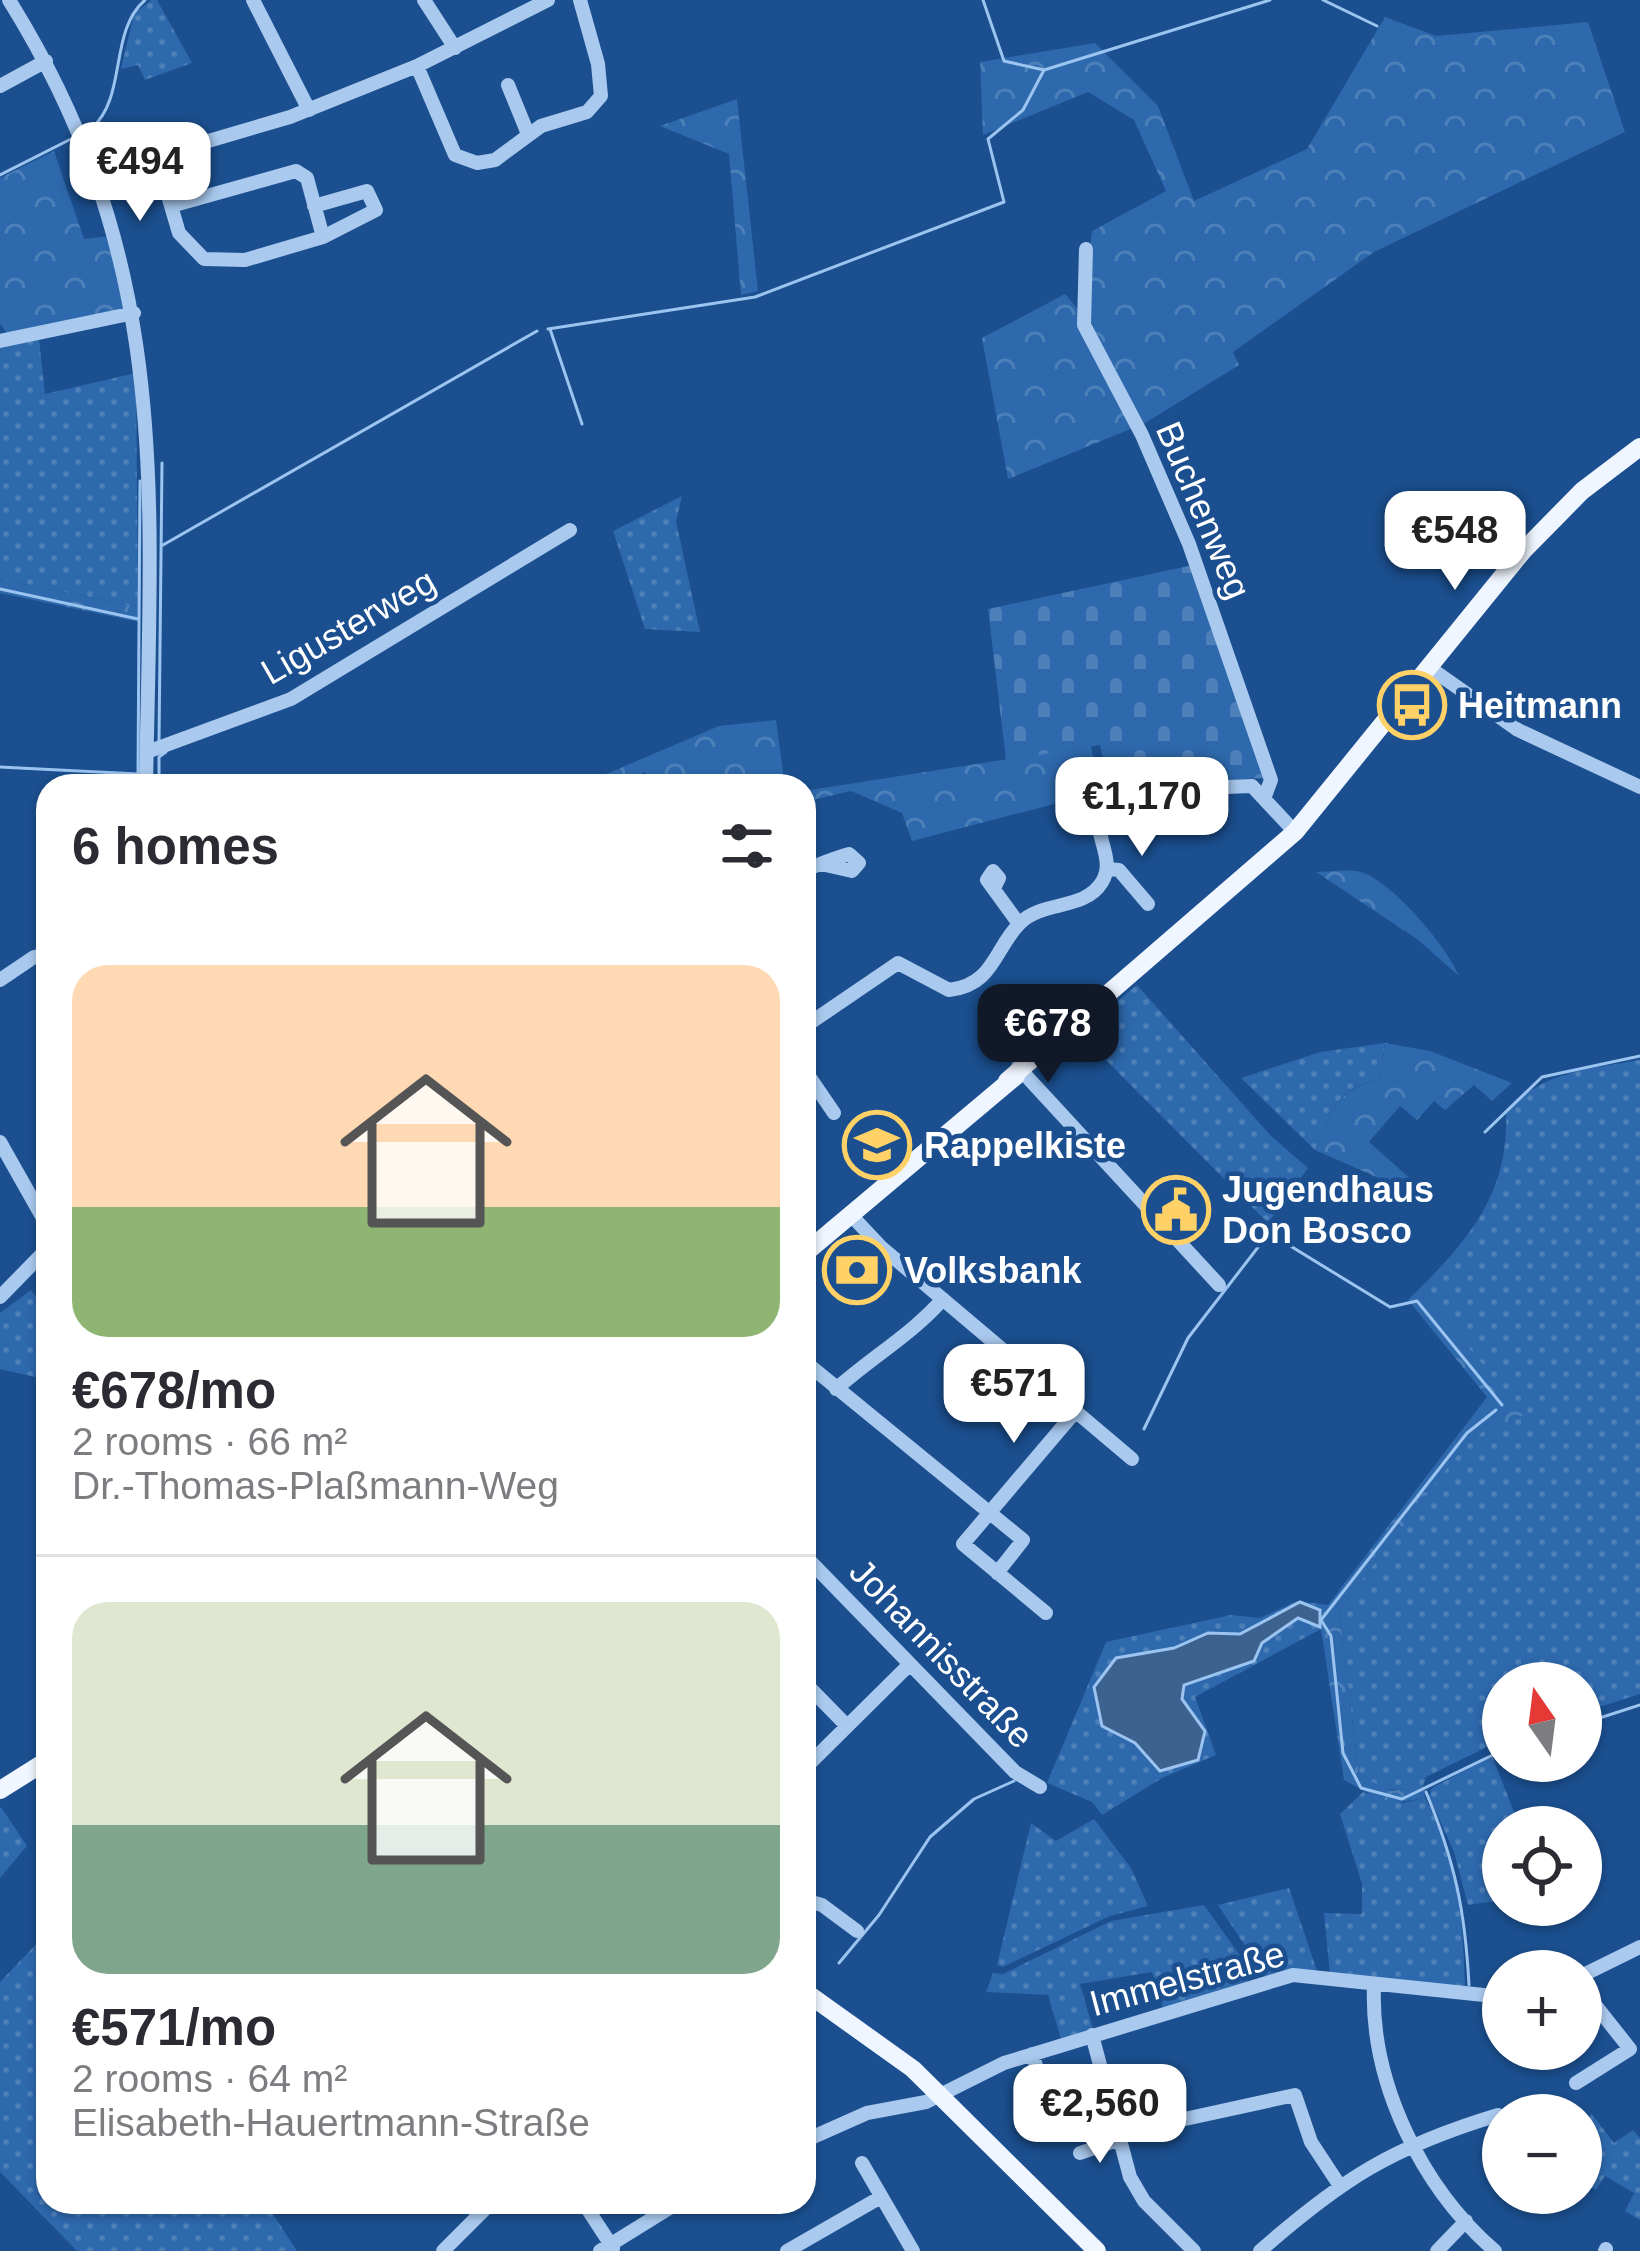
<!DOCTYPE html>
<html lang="en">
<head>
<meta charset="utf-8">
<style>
  :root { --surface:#fff; --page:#f7f7f7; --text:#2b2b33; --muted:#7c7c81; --line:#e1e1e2; --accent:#111827 }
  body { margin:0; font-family:Arial,sans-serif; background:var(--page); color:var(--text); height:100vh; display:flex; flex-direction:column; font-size:45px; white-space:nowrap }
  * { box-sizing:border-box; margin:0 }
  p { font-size:39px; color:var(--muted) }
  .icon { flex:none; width:66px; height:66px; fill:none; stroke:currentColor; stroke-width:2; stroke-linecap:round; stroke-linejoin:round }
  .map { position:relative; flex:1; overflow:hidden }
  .panel { position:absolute; left:36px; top:774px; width:780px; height:1440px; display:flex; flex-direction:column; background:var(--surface); border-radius:36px; box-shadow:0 3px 9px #0004 }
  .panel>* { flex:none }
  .needle { width:78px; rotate:346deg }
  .controls { position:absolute; left:1482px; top:1662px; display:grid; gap:24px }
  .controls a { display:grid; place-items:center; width:120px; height:120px; border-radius:50%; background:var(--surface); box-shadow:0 3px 9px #0004; font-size:60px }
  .price { position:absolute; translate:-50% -102px; padding:0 27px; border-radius:24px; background:#fff; color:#222; font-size:39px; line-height:78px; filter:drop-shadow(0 3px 6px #0008) }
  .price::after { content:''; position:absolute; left:50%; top:72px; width:36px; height:27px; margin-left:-18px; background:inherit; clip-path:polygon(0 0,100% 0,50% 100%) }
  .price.selected { background:var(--accent); color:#fff }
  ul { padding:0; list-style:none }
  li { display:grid; align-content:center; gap:24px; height:636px; padding:0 36px }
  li+li { border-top:3px solid var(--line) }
  li span { display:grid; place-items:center; height:372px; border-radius:36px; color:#555 }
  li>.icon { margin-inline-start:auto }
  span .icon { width:216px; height:216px; fill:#fffc; stroke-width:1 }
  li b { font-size:51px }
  h2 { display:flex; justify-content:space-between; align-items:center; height:144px; padding:0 36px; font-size:51px }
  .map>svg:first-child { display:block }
</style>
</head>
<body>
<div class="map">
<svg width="1640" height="2251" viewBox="0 0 1640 2251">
  <defs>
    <pattern id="grass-dots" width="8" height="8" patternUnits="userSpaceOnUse" patternTransform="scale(3)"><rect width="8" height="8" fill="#2e69ad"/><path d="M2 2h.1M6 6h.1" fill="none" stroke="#4d80b9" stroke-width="1.8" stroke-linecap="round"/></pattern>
    <pattern id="forest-crowns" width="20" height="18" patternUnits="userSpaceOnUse" patternTransform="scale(3)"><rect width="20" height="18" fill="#2e69ad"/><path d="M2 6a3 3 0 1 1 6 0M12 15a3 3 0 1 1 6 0" fill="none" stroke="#4d80b9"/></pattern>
    <pattern id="cemetery-stones" width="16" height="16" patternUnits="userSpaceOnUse" patternTransform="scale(3)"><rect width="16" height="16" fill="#2e69ad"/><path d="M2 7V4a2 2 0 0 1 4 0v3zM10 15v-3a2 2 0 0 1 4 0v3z" fill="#4d80b9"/></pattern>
  </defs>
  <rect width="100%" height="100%" fill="#1b4f8f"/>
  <path fill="url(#grass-dots)" d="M151,0H157L192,63L145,80L138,65L121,69L134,14Z
    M39,339L45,394L136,373L138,607L0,579V347Z
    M682,496L676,521L700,632L645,629L613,531Z
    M1137,985L1271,1136L1308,1168L1268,1223L1079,1033Z
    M1385,1043L1380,1079C1335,1089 1332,1111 1315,1150L1241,1078L1320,1052Z
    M1640,1060V1694L1581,1713V1683H1503V1739L1426,1777L1423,1786C1396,1793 1382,1791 1359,1776L1339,1610L1471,1436L1523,1415L1420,1288C1472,1236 1509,1190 1506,1113C1541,1071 1589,1069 1640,1060Z
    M31,1290L48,1313V1380L0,1369V1313Z
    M1297,1601L1328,1605L1321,1629L1195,1697L1216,1755L1162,1778L1102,1815L1092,1802L1047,1783L1106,1642L1231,1615L1260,1618Z
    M1492,1756L1520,1827H1503V1900L1468,1905L1454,1852L1429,1796L1432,1788Z
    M1363,1792L1403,1803L1425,1798C1458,1859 1463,1919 1465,1987L1330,1974L1324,1913L1362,1914V1884L1340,1814Z
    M1,1807L27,1846L0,1878V1808Z
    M1094,1819L1131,1868L1148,1906L1110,1916L1003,1967L997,1965L1031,1823L1056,1841Z
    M1289,1888L1317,1971L1265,1976L1218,1905Z
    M1204,1905L1251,1971L1248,1981L1163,2008L1152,1972L1080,1984L1093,2029L1061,2039L1048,1995L986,1992L993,1973L1003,1974L1111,1921Z
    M48,1923V2202H265L297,2251H77L0,2172V1982L43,1937L39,1930Z
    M1591,2113L1614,2143L1633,2130L1640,2138V2220L1625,2211L1634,2193L1605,2176L1596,2190L1581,2180Z"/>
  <path fill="url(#forest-crowns)" d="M1385,17L1436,36L1588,22L1625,132L1374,252L1233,352L1239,365L1142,425L1087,324L1084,309L1092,231L1166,191L1134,120L1088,92L983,135L980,62L1095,43L1158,106L1194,201L1307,149Z
    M737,99L758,291L741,295L729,154L660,126Z
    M54,151L84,239L109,236L124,310L8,334L0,324V178Z
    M1065,294L1077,308L1079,325L1133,428L1008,479L982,338Z
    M0,579L138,607L139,622L0,593Z
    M776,720L785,786H652L645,772L617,786H578L719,726Z
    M1091,746L1100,792L912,841L902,813L851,791L804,802V791Z
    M1316,872C1330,872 1350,868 1364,873C1395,885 1447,947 1459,976L1417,939Z
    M1385,1043L1430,1051L1512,1083L1492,1101L1474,1085L1445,1110L1434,1101L1417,1120L1400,1106L1369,1142L1414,1182L1399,1187L1315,1150C1332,1111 1335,1090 1380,1079Z
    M1420,1288L1524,1415L1471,1437L1339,1610L1359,1776L1392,1791L1423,1786L1425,1798L1389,1804L1344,1780L1321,1629L1328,1605L1487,1397L1408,1300Z"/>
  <path fill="url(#cemetery-stones)" d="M1193,565L1266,778L1109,785L1100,745L1006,760L988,609Z"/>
  <path fill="#3c6290" stroke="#9cc4f0" stroke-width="3" d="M1300,1602L1320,1610V1627L1298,1618L1262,1643L1254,1661L1184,1685L1182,1699L1205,1731L1198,1760L1160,1771L1135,1743L1102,1726L1094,1687L1116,1658L1174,1648L1208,1633L1240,1634Z"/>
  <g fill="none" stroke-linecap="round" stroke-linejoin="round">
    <path stroke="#9cc4f0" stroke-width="3" d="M983,0L1004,61L1044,70L1270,0
      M1323,0L1377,26
      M91,129C128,97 108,32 145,0
      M0,175L71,139
      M548,329L755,297L1004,202L988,139L1023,110L1044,70
      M550,329L582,424
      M163,545L537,331
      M0,589L138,619
      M159,741L162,463
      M0,767L138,774L140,481
      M159,786V757L166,752
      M1485,1132L1542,1077L1640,1056
      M1496,1410L1467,1433L1321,1620L1331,1636L1343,1753L1361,1788L1402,1799L1503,1750
      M1144,1429L1188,1338L1269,1233L1390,1307L1417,1301L1502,1405
      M1581,1724L1640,1705
      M1426,1792C1455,1862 1465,1910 1469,1985
      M839,1963L879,1915L930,1837L974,1799L1014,1781"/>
    <path stroke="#a9c9ee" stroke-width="14" d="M9,0C173,263 151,491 146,786
      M253,0L309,110
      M424,0L455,48
      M417,66L455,155L477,163L495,160L541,126L587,112L601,96L598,64L580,0
      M508,85L528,134
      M0,86L46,61
      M156,155L179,233L204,259L245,260L323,237L307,178L296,171L171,206
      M96,174L290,117L417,66L548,0
      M314,206L367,191L376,210L323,237
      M1086,249L1084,325L1142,435L1189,544L1271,780L1265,796
      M0,341L134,313
      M1430,668L1518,730L1640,787
      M147,752L291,699L570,530
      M1108,869L1119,870L1148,904
      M804,871L805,870C820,864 834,858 849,854L859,863L852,871L821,864
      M994,888L999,878L993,871L987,880L1019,924
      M0,980L34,957L48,954
      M804,1027L898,963L949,990C994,985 994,949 1020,923C1043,900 1084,911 1102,882C1121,851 1073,820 1121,791L1252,786L1295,832
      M1018,1067L1219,1285
      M804,1069L834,1113
      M0,1142L48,1227
      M850,1214L881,1247L1132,1459
      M0,1297L48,1248
      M804,1361L1023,1540L997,1573
      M836,1389C873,1356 911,1335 943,1299
      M804,1555L1015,1772L1040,1787
      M1046,1613L963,1544L1075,1412
      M804,1682L847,1726
      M804,1769L910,1664
      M804,1900L822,1905L857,1931
      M1581,1976L1640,1947
      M1374,1985C1370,2083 1422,2188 1495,2251
      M1092,2035L1130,2177L1144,2201L1194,2251
      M1032,2054L1058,2129
      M1576,2083L1630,2049L1581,1987
      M1116,2134L1295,2095L1311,2142L1338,2183
      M804,2141L867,2113L926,2102L1004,2063L1293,1975L1503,1997
      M1080,2153L1118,2140
      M862,2163L913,2251
      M583,2202L613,2248
      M443,2251L492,2202
      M600,2251L679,2202
      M787,2251L881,2197
      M1260,2251C1342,2179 1392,2147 1498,2115
      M1437,2251L1466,2221
      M1605,2251L1606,2249"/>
    <path stroke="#f0f6ff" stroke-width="18" d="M1007,1081L1295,832L1523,551L1582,491L1640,447
      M804,1254L1016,1076
      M0,1790L48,1760
      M804,1991L913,2069L1097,2251"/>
  </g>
  <defs>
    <g id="bus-ring" transform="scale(3.45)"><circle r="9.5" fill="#1b4f8f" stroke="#ffd166" stroke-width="1.5"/><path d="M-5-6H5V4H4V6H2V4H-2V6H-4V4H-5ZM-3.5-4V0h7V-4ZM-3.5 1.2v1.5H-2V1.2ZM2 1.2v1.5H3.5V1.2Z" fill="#ffd166"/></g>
    <g id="school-ring" transform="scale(3.45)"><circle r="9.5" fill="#1b4f8f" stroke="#ffd166" stroke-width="1.5"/><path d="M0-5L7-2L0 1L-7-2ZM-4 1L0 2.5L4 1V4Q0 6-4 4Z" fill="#ffd166"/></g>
    <g id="civic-ring" transform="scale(3.45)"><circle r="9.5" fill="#1b4f8f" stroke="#ffd166" stroke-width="1.5"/><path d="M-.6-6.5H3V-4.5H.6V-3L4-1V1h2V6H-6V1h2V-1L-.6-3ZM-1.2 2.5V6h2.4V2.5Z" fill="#ffd166"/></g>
    <g id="bank-ring" transform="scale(3.45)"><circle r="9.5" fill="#1b4f8f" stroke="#ffd166" stroke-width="1.5"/><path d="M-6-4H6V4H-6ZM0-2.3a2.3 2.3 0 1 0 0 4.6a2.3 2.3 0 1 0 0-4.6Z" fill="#ffd166"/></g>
  </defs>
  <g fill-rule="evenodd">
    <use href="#bus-ring" x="1412" y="705"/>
    <use href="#school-ring" x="877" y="1145"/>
    <use href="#civic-ring" x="1176" y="1210"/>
    <use href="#bank-ring" x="857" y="1270"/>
  </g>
  <g text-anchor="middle" stroke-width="9" stroke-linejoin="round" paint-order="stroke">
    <g font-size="36" fill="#fff" stroke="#1b4f8f">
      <text transform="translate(1204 510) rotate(67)" y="13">Buchenweg</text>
      <text transform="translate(348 626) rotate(-30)" y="13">Ligusterweg</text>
      <text transform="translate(942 1653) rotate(46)" y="13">Johannisstraße</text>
      <text transform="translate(1187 1978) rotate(-15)" y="13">Immelstraße</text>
    </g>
    <g font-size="36" font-weight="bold" fill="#fff" stroke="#1b4f8f" text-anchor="start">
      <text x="1458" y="718">Heitmann</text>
      <text x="924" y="1158">Rappelkiste</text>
      <text x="1222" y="1202">Jugendhaus<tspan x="1222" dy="41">Don Bosco</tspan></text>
      <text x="904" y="1283">Volksbank</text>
    </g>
  </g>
</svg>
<div class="controls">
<a><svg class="needle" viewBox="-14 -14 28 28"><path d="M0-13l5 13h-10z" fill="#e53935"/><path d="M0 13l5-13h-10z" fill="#7c7c81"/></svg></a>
<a><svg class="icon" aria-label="locate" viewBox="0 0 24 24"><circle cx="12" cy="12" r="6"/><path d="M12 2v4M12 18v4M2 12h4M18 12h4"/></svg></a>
<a>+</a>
<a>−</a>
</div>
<b class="price" style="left:140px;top:224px">€494</b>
<b class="price" style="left:1455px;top:593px">€548</b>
<b class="price" style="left:1142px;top:859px">€1,170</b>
<b class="price selected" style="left:1048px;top:1086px">€678</b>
<b class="price" style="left:1014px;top:1446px">€571</b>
<b class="price" style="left:1100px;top:2166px">€2,560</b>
<section class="panel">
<h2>6 homes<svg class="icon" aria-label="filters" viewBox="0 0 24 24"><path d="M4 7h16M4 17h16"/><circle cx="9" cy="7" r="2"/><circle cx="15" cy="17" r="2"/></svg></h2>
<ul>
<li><span style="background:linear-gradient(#ffd9b3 65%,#8fb573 0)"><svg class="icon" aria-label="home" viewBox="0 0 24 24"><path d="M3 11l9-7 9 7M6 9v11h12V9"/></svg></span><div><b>€678/mo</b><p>2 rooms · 66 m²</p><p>Dr.-Thomas-Plaßmann-Weg</p></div></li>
<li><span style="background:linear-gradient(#dfe7d0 60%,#7fa58c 0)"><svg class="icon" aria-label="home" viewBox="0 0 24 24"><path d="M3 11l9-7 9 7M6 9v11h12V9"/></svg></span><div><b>€571/mo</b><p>2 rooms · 64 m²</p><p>Elisabeth-Hauertmann-Straße</p></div></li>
</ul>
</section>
</div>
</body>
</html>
